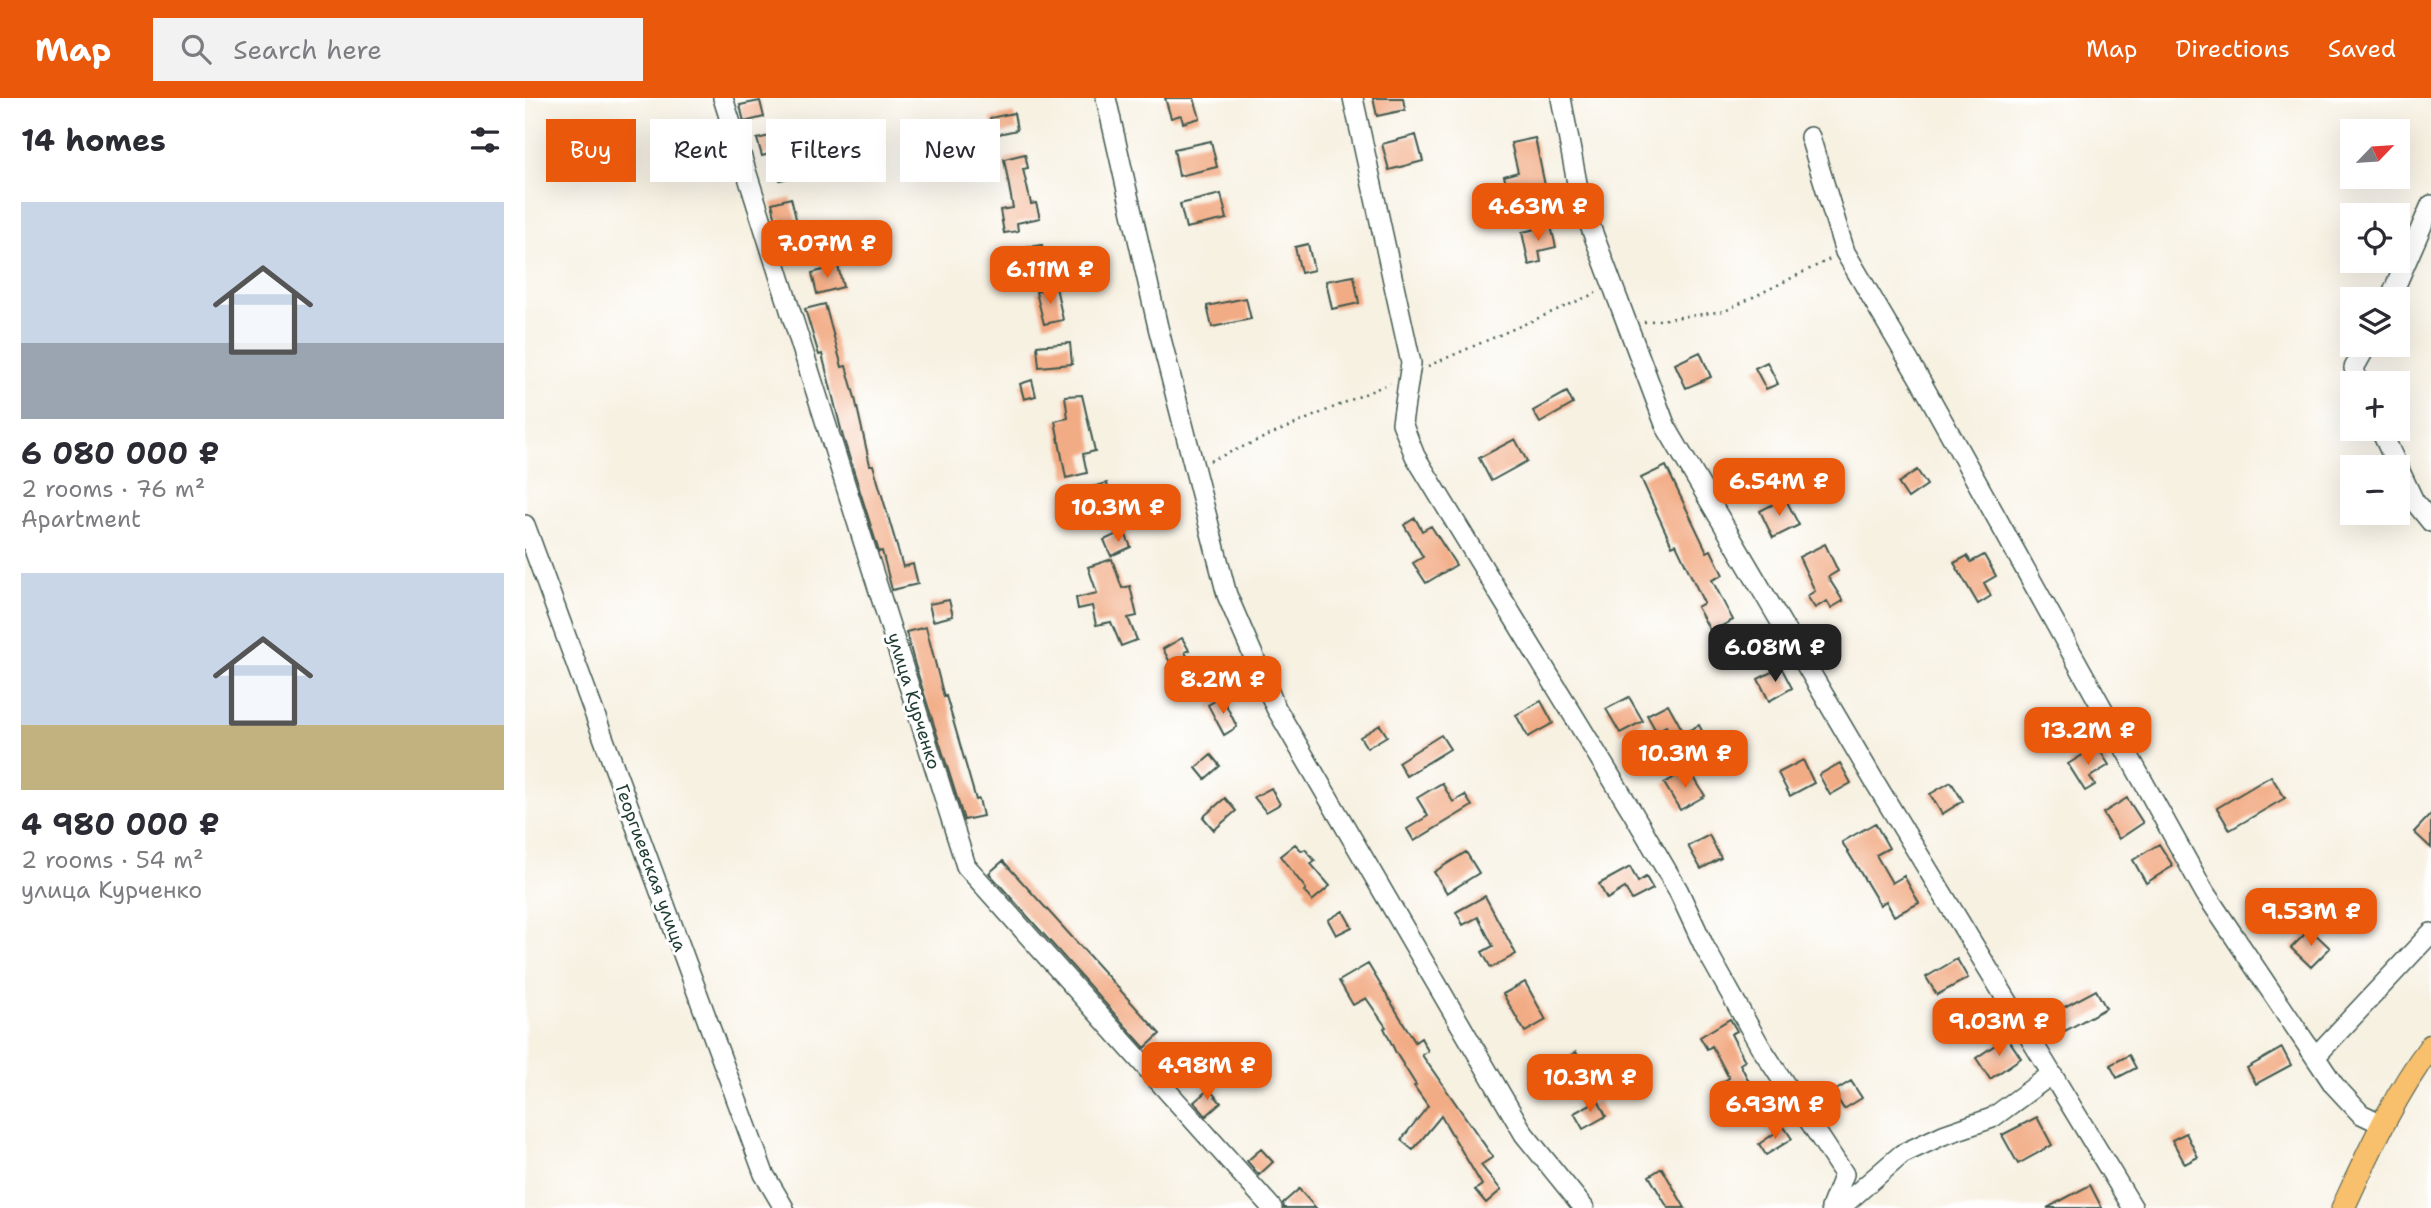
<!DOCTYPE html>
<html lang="en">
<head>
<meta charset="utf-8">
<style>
  :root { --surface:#fff; --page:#f2f2f3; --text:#2b2b33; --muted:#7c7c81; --accent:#ea580c }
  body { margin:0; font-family:"Shantell Sans",sans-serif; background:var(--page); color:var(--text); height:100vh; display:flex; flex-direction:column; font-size:26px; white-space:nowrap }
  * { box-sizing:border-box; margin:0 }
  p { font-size:23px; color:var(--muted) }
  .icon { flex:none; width:38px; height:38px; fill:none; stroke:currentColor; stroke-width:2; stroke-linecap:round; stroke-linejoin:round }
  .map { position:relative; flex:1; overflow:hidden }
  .panel { display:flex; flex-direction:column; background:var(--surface); width:525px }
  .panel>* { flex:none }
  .top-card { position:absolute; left:21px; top:21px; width:665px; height:63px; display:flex; gap:14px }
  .needle { width:46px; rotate:65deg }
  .buttons { position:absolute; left:1815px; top:21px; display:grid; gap:14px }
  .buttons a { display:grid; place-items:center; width:70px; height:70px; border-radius:0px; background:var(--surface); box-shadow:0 7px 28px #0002; font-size:35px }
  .price { position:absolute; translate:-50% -60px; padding:0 16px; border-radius:14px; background:var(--accent); color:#fff; font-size:23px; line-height:46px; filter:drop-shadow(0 2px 4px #0008) }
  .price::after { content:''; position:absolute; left:50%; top:42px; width:21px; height:16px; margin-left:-10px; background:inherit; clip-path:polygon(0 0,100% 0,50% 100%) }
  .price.current { background:#222; color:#fff }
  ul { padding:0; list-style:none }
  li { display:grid; align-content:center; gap:14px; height:371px; padding:0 21px }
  li span { display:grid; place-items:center; height:217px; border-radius:0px; color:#555 }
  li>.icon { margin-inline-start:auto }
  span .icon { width:126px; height:126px; fill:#fffc; stroke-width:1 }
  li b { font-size:30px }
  h2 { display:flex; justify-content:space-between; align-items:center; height:84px; padding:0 21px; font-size:30px }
  .tag { padding:0 24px; border-radius:0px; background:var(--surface); box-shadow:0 7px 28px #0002; font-size:24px; line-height:63px }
  .tag.current { background:var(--accent); color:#fff }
  header { display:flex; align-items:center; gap:42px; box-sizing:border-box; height:98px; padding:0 35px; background:var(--accent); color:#fff }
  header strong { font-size:33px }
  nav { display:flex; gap:38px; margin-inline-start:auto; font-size:24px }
  .search { width:490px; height:63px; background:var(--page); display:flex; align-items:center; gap:18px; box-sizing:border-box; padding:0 24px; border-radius:0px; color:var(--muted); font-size:26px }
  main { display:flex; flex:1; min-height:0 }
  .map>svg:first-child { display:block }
</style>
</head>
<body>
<header>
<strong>Map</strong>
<div class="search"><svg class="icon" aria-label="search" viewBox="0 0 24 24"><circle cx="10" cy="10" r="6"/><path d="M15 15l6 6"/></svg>Search here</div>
<nav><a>Map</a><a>Directions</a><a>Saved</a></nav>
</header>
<main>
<section class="panel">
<h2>14 homes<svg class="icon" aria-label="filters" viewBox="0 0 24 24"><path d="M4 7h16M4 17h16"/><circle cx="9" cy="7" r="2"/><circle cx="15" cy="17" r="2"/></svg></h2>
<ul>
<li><span style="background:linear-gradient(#c9d6e8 65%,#9aa5b1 0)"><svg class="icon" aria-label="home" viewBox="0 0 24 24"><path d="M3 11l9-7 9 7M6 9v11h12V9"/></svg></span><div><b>6 080 000 ₽</b><p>2 rooms · 76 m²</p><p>Apartment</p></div></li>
<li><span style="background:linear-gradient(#c9d6e8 70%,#c2b280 0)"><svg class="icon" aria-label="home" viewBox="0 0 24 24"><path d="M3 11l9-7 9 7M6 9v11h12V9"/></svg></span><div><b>4 980 000 ₽</b><p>2 rooms · 54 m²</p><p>улица Курченко</p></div></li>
</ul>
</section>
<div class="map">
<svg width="1906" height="1110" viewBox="0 0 1906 1110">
  <rect width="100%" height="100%" fill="#fff"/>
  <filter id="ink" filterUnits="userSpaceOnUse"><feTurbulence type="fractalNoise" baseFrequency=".0143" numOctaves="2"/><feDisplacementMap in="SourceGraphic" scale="14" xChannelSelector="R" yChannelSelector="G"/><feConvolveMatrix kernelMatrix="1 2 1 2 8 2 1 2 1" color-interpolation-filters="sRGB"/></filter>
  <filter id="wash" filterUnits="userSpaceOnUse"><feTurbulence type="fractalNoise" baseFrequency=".00686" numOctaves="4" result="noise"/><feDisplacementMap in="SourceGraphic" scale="28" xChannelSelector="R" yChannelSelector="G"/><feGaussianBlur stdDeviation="1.57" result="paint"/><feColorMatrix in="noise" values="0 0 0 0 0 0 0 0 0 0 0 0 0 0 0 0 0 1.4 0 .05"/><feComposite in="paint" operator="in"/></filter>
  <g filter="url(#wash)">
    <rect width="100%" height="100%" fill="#f7f1e2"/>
    <g id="blocks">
      <path fill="#f2ac85" d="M640,0H669L675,20L658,25L656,17L646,20Z
        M848,0H878L880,12L852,18Z
        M235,3L239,19L219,24L215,7Z
        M489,15L492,32L469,37L465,20Z
        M262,34L275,77L255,82L248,55L237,58L232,41Z
        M891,37L898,63L864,72L857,46Z
        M1010,40L1022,97L986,106L979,78L993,74L986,45Z
        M686,43L692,69L654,78L649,51Z
        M500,56L503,70L498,71L506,106L511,105L515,120L492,125L493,133L479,135L475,112L488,110L479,61Z
        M696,96L702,121L661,130L655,106Z
        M266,100L275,137L280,136L284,153L265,157L256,121L251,122L247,105Z
        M1026,128L1031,149L1014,153L1016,164L1004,167L997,134Z
        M783,146L789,172L776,175L770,149Z
        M517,147L520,164L501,167L498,150Z
        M313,168L318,189L292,196L287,175Z
        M829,178L834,205L807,211L801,183Z
        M531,189L538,222L519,226L511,194Z
        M721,200L726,221L687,229L682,208Z
        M300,206L317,269L321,268L330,300L345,367H348L378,469L388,466L393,486L367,492L357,453L354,454L318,339L297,256L294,257L280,211Z
        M545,245L547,266L514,269L512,248Z
        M1175,254L1186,279L1161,290L1150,266Z
        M1242,264L1253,286L1241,291L1230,270Z
        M507,282L511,298L499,301L495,286Z
        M1042,294L1048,306L1015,325L1008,313Z
        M557,297L570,353L558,356L562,375L541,380L530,323L543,320L540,298Z
        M990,341L1002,363L966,383L954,360Z
        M1141,368L1182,454L1186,452L1198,477L1187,482L1208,522L1186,534L1172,509L1179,505L1151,446L1147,448L1116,380Z
        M1392,372L1402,387L1383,400L1373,385Z
        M582,385L589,417L569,422L564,403L560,404L556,392Z
        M1260,400L1274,427L1248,440L1235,413Z
        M890,420L897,433L906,428L931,467L901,485L888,465L898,459L879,427Z
        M599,433L606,449L586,458L579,442Z
        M1300,446L1313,473L1303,479L1318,503L1306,510L1302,503L1290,510L1282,498L1290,493L1274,459Z
        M1459,457L1471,478L1459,485L1466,498L1453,506L1429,465L1442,458L1446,464Z
        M587,461L597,490L605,488L612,518L603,520L612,542L596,548L586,524L571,527L567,508L553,511L551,500L572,495L563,469Z
        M424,502L428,518L408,523L404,506Z
        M401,529L419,599L421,598L451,702L454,701L458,718L439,722L390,567L381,534Z
        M657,540L664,552L660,554L670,575L650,585L642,570L647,568L638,551Z
        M1256,569L1267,590L1244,603L1233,581Z
        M697,599L712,629L699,637L683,607Z
        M1104,599L1118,623L1095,635L1081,611Z
        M1016,603L1028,625L1003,639L991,617Z
        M1143,606L1159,635L1174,627L1187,652L1161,666L1141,628L1131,633L1122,617Z
        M855,627L862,638L842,650L835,639Z
        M916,637L925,651L881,678L873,664Z
        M1572,648L1584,667L1565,679L1570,687L1560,693L1543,666Z
        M686,657L695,668L680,681L671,670Z
        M1278,662L1289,685L1265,698L1253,675Z
        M1315,665L1326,685L1305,697L1294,677Z
        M1164,671L1180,698L1155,712L1139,685Z
        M1746,678L1760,700L1705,732L1692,710Z
        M1426,684L1438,703L1417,716L1405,696Z
        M917,685L928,704L940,697L947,708L889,743L882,731L903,718L892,700Z
        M746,690L755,706L741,714L729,699Z
        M700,700L711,713L689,732L678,719Z
        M1602,700L1618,725L1594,741L1578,715Z
        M1906,716V750L1889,734Z
        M1350,725L1364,750L1351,757L1367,785L1379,778L1394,805L1369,818L1361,803L1355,807L1317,744Z
        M1184,737L1196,760L1176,771L1163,748Z
        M770,746L777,753L780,751L790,763L786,766L805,788L787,803L779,793L781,791L755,758Z
        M1634,746L1648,768L1621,785L1608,762Z
        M941,754L954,775L922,795L909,774Z
        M478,763L635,936L620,950L464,775Z
        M1105,769L1113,784L1121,779L1128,791L1107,802L1100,790L1082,801L1074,786Z
        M960,798L991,856L966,870L957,854L968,848L953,819L938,827L931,814Z
        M818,813L827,829L811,837L803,822Z
        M1785,831L1805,850L1786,869L1766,850Z
        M1432,861L1443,880L1412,897L1401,879Z
        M843,866L890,944L896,940L903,953L897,957L968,1059L956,1067L976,1092L961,1105L950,1092L957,1087L916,1018L888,1052L876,1042L903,1008L889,988L891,987L871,955L859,930L861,929L841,900L828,907L814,883Z
        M1000,884L1021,922L1000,934L978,896Z
        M1571,892L1581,910L1540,933L1530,914Z
        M1205,921L1212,933L1206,936L1220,963L1215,966L1229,993L1204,1006L1194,986L1204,980L1187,948L1182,951L1175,939Z
        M1482,939L1496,960L1465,981L1451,960Z
        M1757,950L1766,967L1731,986L1722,970Z
        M1051,954L1061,972L1033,987L1024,970Z
        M1604,957L1611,970L1592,980L1585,967Z
        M1326,983L1337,1000L1319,1011L1308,994Z
        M684,991L696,1005L681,1018L669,1004Z
        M1073,1002L1081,1018L1058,1031L1049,1015Z
        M1512,1019L1527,1047L1493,1066L1477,1037Z
        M1259,1029L1267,1041L1241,1057L1234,1046Z
        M1661,1035L1673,1059L1660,1066L1647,1042Z
        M736,1051L748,1064L734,1077L722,1063Z
        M1137,1070L1160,1110H1143L1124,1078Z
        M1565,1087L1577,1110H1522Z
        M774,1091L791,1110H759L758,1105Z"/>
    </g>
  </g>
  <g filter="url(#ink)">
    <use href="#blocks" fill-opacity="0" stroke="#3f584e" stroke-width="2"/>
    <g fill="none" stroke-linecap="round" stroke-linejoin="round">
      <g stroke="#3f584e" stroke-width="22">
        <path id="minor" d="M198,0L441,768L747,1110
          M581,0L633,229L702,497L751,610L999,1036L1059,1110
          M828,0L886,265L877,325L890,358L1108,715L1153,792L1179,848L1235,948L1319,1076L1306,1110
          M1036,0L1055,101L1141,329L1351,686L1608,1110
          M1285,39L1320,154L1394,280L1680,795L1809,987L1836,1016L1857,1026
          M1865,201L1906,107
          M1833,285L1829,270L1842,247
          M1855,331L1889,403L1906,424
          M0,427L239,1076L259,1110
          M1790,959L1906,835
          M1315,1110L1377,1056L1418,1037L1467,1020L1527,976"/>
      </g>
      <g stroke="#3f584e" stroke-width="25">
        <path id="major" d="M1818,1110C1844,1054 1869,997 1906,948"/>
      </g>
      <path stroke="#3f584e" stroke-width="2.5" stroke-dasharray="2 5" stroke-linecap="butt" d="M1119,224L1200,213L1305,161
        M903,268L1071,195
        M685,363L865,285"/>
      <use href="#minor" stroke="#fff" stroke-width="19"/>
      <use href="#major" stroke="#f8bf6c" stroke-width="23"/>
    </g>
  </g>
  <g text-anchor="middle" stroke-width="6" stroke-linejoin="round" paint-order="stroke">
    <g font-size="18" fill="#1f3d34" stroke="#fff">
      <text transform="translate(389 603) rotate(73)" y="6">улица Курченко</text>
      <text transform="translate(126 770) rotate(70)" y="6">Георгиевская улица</text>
    </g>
  </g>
</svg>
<div class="buttons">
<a><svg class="needle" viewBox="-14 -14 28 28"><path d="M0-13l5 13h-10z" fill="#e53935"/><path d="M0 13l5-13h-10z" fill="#7c7c81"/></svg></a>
<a><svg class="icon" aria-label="locate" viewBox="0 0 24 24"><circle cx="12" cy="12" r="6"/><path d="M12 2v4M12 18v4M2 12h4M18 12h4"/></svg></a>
<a><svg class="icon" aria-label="layers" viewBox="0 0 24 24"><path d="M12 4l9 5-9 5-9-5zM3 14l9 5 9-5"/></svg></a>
<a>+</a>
<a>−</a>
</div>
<b class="price" style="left:1013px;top:145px">4.63M ₽</b>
<b class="price" style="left:302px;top:182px">7.07M ₽</b>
<b class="price" style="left:525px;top:208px">6.11M ₽</b>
<b class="price" style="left:1254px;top:420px">6.54M ₽</b>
<b class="price" style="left:593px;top:446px">10.3M ₽</b>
<b class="price current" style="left:1250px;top:586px">6.08M ₽</b>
<b class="price" style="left:698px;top:618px">8.2M ₽</b>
<b class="price" style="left:1563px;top:669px">13.2M ₽</b>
<b class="price" style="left:1160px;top:692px">10.3M ₽</b>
<b class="price" style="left:1786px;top:850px">9.53M ₽</b>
<b class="price" style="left:1474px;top:960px">9.03M ₽</b>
<b class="price" style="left:682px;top:1004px">4.98M ₽</b>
<b class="price" style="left:1065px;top:1016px">10.3M ₽</b>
<b class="price" style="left:1250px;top:1043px">6.93M ₽</b>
<div class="top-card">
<a class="tag current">Buy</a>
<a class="tag">Rent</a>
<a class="tag">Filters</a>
<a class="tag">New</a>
</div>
</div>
</main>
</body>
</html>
